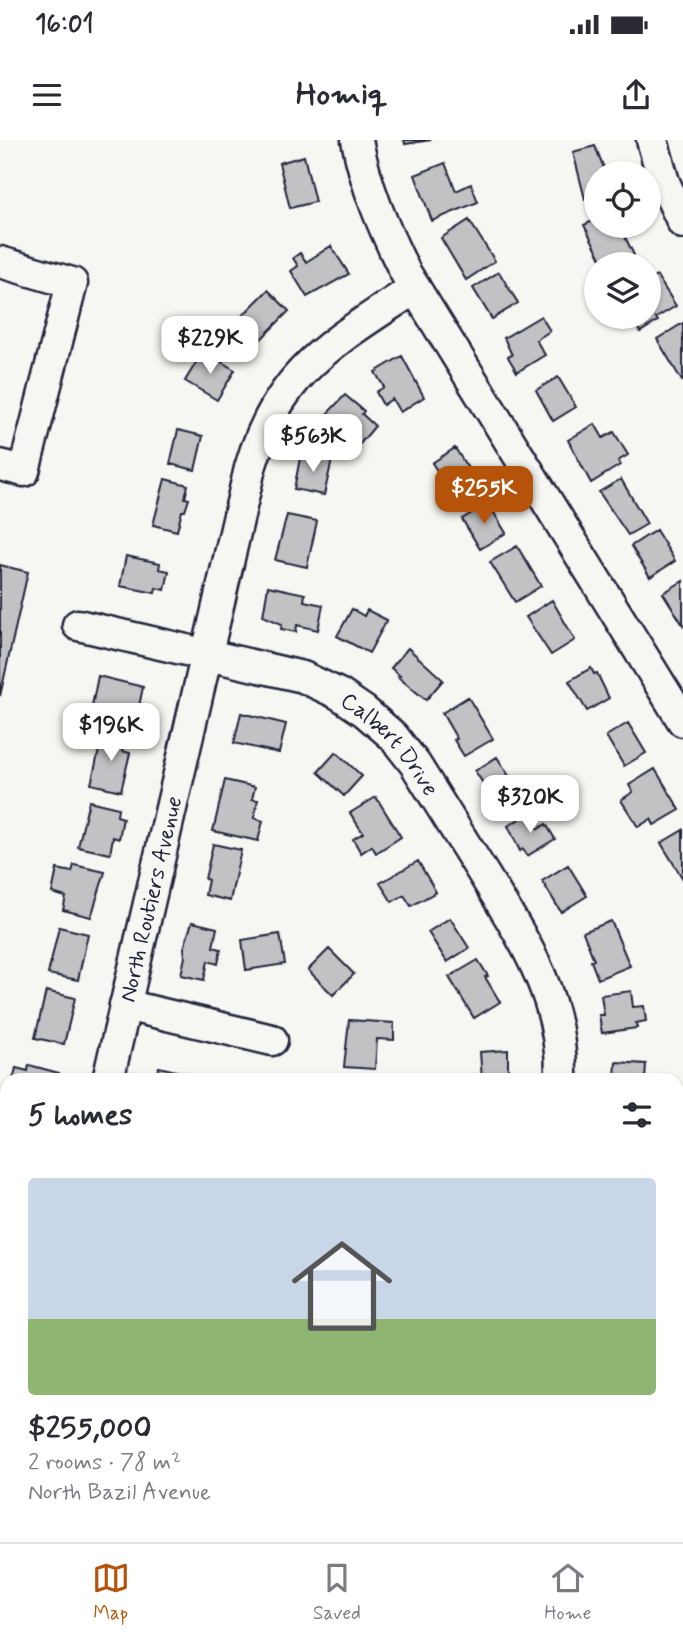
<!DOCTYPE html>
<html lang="en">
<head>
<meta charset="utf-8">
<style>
  :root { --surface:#fff; --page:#f7f7f7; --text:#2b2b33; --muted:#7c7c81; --line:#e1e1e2; --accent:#b45309 }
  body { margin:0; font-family:Mynerve,sans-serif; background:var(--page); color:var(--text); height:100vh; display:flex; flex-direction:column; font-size:26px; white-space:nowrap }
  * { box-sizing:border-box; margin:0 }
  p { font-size:23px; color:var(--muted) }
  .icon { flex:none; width:38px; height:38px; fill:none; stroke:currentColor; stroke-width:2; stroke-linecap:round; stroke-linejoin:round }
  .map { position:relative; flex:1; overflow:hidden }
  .sheet { position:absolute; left:0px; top:933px; width:684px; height:471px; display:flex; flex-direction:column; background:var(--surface); border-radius:21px 21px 0 0; box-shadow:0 2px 5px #0004 }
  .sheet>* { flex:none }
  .controls { position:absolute; left:584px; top:21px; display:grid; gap:14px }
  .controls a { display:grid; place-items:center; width:77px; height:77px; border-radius:50%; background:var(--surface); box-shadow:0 2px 5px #0004; font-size:35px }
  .price { position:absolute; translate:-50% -60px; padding:0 16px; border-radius:14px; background:#fff; color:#222; font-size:23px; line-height:46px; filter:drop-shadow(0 2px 4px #0008) }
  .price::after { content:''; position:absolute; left:50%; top:42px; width:21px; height:16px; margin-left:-10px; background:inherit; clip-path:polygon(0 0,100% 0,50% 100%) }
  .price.on { background:var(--accent); color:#fff }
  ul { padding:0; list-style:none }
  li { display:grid; align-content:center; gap:14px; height:371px; padding:0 28px }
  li+li { border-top:2px solid var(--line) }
  li span { display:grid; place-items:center; height:217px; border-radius:7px; color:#555 }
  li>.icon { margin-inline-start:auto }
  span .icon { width:126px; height:126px; fill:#fffc; stroke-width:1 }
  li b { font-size:30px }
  h2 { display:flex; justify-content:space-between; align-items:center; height:84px; padding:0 28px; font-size:30px }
  .status { display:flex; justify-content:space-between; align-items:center; height:49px; padding:0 35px; background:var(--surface); direction:ltr }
  .status svg { height:19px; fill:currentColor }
  header { display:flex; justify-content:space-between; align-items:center; height:91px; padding:0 28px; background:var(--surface); font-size:32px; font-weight:700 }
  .tabs { display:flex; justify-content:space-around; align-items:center; height:98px; border-top:2px solid var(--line); background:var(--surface); font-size:19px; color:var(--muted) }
  .tabs a { display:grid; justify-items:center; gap:4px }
  .tabs .on { color:var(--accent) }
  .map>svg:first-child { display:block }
</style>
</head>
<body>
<div class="status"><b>16:01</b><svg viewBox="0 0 49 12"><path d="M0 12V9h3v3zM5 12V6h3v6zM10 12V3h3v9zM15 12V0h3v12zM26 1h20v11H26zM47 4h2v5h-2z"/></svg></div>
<header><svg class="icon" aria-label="menu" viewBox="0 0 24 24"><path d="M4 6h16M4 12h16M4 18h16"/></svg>Homiq<svg class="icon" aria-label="share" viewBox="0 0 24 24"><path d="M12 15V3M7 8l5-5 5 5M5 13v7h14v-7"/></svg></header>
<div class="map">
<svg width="683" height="1402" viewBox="0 0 683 1402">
  <rect width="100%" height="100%" fill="#f6f6f2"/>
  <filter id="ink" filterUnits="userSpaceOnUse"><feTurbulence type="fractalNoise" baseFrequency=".0143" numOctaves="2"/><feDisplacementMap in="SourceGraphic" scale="14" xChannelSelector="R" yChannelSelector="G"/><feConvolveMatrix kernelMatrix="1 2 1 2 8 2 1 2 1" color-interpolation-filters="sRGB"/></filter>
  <g filter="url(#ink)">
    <path fill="#c2c2c4" stroke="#22223b" stroke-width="2" d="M404,0H431L405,4Z
      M595,6L606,33H597V56L585,59L573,12Z
      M304,16L315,62L290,68L279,23Z
      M445,23L456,51L471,44L478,62L432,81L415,35Z
      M597,79V86H623L624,88L621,89L634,115L615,124H604L584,85Z
      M469,80L495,121L466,140L441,98Z
      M331,106L349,134L307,157L291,131L298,126L293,118L300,113L306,122Z
      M499,132L518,163L492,179L473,148Z
      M657,136L676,166L656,178L658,181L640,192L631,177H649V140Z
      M268,150L289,171L256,204L235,183Z
      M541,176L550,191L536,200L545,215L517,232L508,217L512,215L504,198Z
      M683,183V240L682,241L657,199Z
      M203,211L235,230L217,260L185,241Z
      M402,216L424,257L400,272L392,259L383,265L376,252L384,247L375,232Z
      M558,237L576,267L553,281L536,250Z
      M345,255L364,271L362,274L375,286L359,305L346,294L343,298L323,282L328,276L326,275Z
      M595,284L603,298L614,292L628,315L618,321L620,325L591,343L568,300Z
      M178,290L203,296L195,330L170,324Z
      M455,308L474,338L451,352L432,323Z
      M301,313L332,320L324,355L294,349Z
      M165,339L188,345L185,358L189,359L185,371H182L177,391L153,385Z
      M621,339L647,384L628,395L599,352Z
      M488,363L506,393L480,409L462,379Z
      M287,375L317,381L307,427L275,420Z
      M656,390L675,421L650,437L631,406Z
      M517,406L541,446L515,462L490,422Z
      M126,416L160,423L159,429L169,431L165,450L156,448L155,453L120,446Z
      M0,425L28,432L0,556Z
      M683,441V485L663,453Z
      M268,446L305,454L304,461L323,465L318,490L297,485L296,492L281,489L282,484L263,476Z
      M552,460L575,500L551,515L526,477Z
      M352,469L364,476L367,470L387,480L369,513L337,496Z
      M408,508L443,540L426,560L398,537L400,536L391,528Z
      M591,528L594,534L597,533L609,558L587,571L569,541Z
      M98,536L143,547L137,576L92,566Z
      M468,557L493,599L464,616L454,600L457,599L442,573Z
      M241,573L286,584L279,613L234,603Z
      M628,583L646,613L624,626L606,596Z
      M107,592L125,597L122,611L130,613L121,651L91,644L100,606L103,607Z
      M336,612L362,636L344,656L318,632Z
      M497,617L516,647L494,660L475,631Z
      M655,629L680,670L654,685L651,679L638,687L621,660L633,652L629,645Z
      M225,640L255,647L252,659L258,660L254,678L263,681L258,701L213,691Z
      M376,657L401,697L376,713L372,706L361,713L353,699L363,693L350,673Z
      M89,661L118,668L117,676L123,678L119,699L113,697L110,714L78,707Z
      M529,673L538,689L546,684L555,699L527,716L523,709L520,711L508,686Z
      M683,690V739L661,703Z
      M213,704L241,710L230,761L205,755L208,740L205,739Z
      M418,721L436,752L411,766L404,755L392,762L380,743Z
      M74,725L105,732L91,777L63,770L66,757L52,753L57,729L72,732Z
      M568,725L587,756L561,772L542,741Z
      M450,778L469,808L447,822L428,792Z
      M611,781L630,826L598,839L591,821L594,820L583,792Z
      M192,782L217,788L213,807L221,809L218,824L208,821L204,840L181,835L185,817L184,808Z
      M59,787L88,794L78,840L48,834Z
      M280,794L285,824L246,830L242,800Z
      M329,809L354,834L333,855L308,830Z
      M478,820L488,836L485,837L500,862L474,878L449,837Z
      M46,851L75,858L64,904L35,898Z
      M631,851L633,867L644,866L646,881L636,883L637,888L602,893L599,875H604L601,855Z
      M349,880L394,883V900L377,899L375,929L344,927Z
      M508,910V940H482L480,912Z
      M616,922L646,924L645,940H615Z
      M29,925L59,933L58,940H13L16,928L28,931Z
      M159,927L197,936V938L204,940H156Z
      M0,1054L7,1055V1092L0,1090Z
      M0,1105L7,1107L5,1159L0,1158Z
      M683,1234V1254L678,1253Z
      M683,1271V1319L677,1318V1280L680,1281Z
      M677,1330L683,1332V1370L681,1380L677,1379Z
      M352,1396H403L402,1402H357L351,1400Z
      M639,1396H660L659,1402H637Z"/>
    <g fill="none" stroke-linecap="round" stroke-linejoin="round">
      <g stroke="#22223b" stroke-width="35">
        <g id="minor">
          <path d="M357,0C366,48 384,89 405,132L683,581"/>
          <path d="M652,0L664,42L683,83"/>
          <path d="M0,122L72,143L24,331L0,325"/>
          <path id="s1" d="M78,485L303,537L339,554L364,571L393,596L415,624C439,662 462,700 486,738C526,803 563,860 561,940"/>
          <path d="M125,865L272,900"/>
          <path id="s2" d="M108,940L250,328C279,228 335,202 415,148"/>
          <path d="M117,1396L140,1402"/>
          <path d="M1,1402L7,1376"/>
          <path d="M455,1402L456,1396"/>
        </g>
      </g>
      <use href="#minor" stroke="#f6f6f2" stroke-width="30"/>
    </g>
  </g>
  <g text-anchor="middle" stroke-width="5" stroke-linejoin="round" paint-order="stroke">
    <g font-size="23" fill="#22223b" stroke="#f6f6f2">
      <text dy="8" stroke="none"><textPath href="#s1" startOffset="343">Calbert Drive</textPath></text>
      <text dy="8" stroke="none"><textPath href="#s2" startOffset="186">North Routiers Avenue</textPath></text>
    </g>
  </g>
</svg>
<div class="controls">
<a><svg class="icon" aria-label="locate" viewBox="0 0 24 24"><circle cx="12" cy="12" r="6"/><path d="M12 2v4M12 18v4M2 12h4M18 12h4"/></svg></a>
<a><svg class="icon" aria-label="layers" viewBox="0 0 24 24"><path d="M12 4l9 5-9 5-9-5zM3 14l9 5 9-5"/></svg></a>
</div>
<b class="price" style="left:210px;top:236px">$229K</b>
<b class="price" style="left:313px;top:334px">$563K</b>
<b class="price on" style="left:484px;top:386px">$255K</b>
<b class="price" style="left:111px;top:623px">$196K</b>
<b class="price" style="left:530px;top:695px">$320K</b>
<section class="sheet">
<h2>5 homes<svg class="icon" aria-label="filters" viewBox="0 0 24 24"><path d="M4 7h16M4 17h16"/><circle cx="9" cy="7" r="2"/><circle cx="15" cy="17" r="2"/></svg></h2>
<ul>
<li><span style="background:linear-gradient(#c9d6e8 65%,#8fb573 0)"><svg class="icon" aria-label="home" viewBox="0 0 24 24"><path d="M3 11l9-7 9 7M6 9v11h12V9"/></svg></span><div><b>$255,000</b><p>2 rooms · 78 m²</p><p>North Bazil Avenue</p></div></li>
</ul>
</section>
</div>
<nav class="tabs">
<a class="on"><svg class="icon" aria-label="map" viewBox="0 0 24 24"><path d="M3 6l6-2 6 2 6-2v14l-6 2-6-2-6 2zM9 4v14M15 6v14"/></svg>Map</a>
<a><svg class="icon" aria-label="saved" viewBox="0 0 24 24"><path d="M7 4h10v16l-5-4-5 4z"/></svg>Saved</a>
<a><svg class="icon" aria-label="home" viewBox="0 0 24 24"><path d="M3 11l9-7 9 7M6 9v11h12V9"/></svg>Home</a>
</nav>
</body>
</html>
